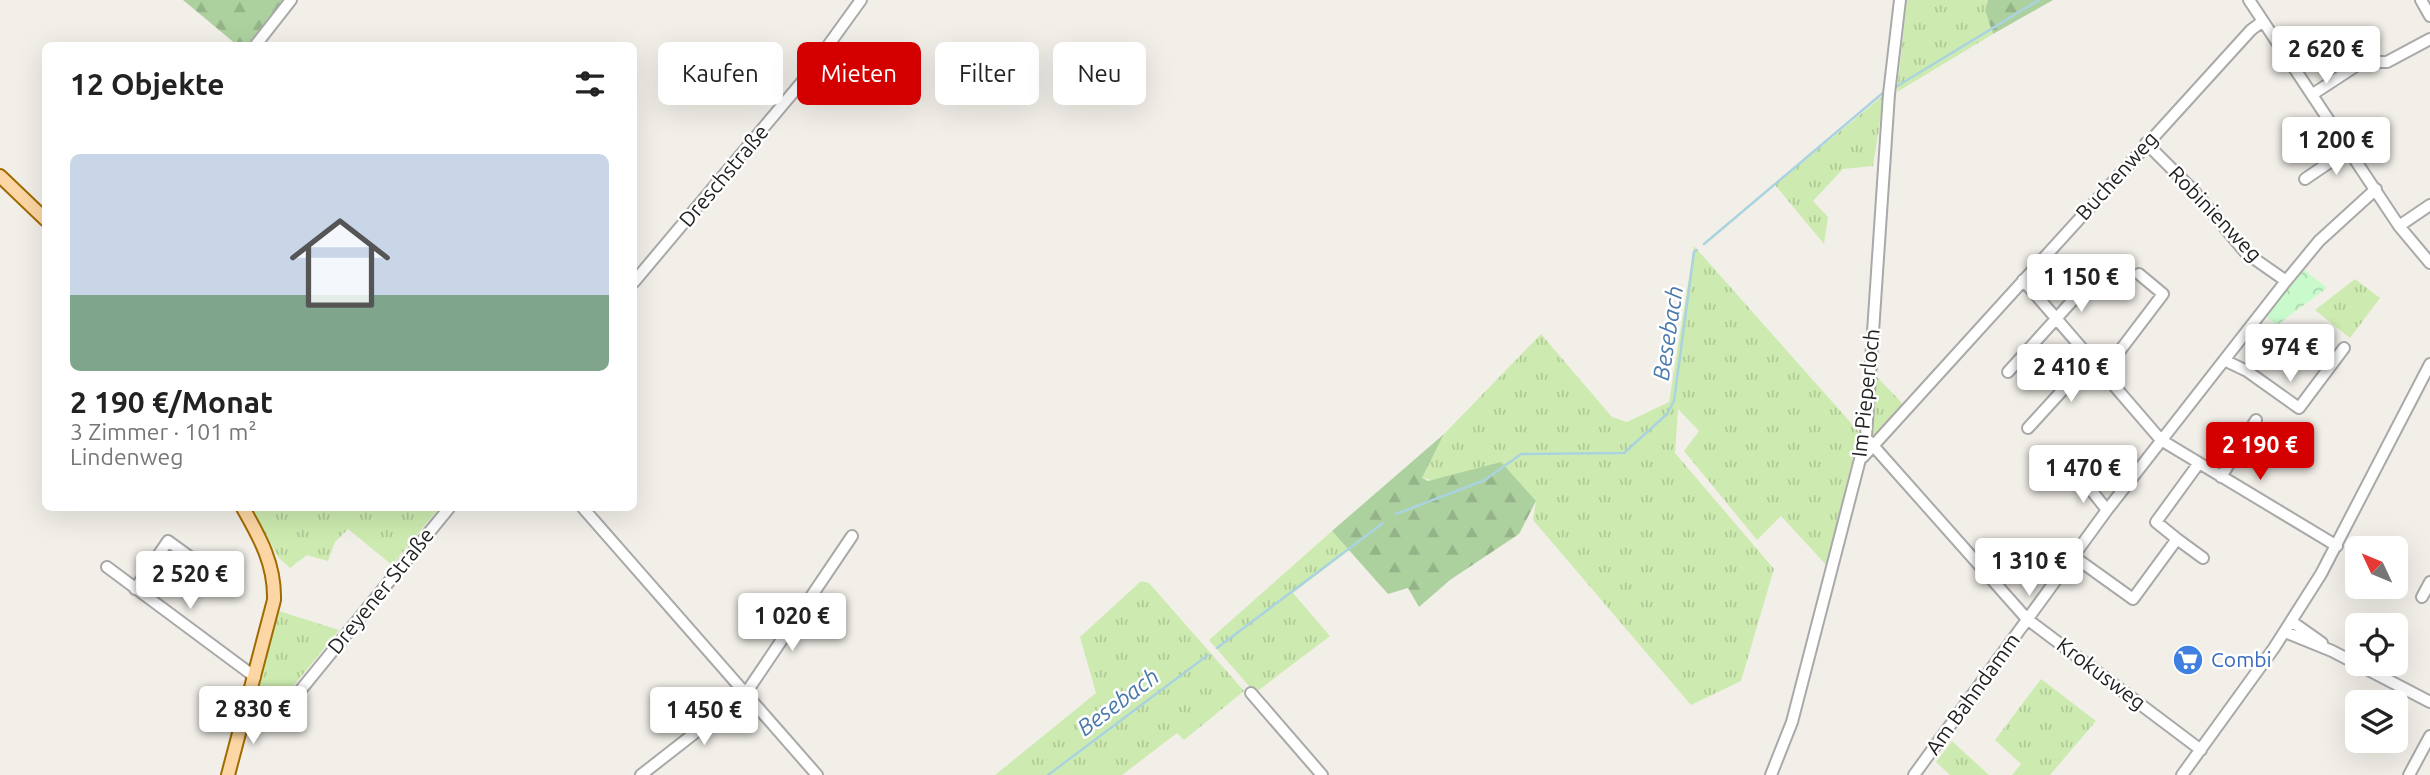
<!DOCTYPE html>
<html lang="de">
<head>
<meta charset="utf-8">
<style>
  :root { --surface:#fff; --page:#f2f2f2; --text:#222; --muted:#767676; --line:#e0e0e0; --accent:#d40000 }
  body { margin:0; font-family:Ubuntu,sans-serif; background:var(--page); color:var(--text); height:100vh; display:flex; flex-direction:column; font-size:26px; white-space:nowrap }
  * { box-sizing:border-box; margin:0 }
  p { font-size:23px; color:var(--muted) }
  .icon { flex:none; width:38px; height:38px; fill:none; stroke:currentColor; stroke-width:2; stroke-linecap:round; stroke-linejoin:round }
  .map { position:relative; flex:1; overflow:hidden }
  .side { position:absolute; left:42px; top:42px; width:595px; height:469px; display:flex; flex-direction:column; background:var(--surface); border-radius:10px; box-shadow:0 7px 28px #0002 }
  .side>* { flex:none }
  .banner { position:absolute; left:658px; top:42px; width:665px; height:63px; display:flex; gap:14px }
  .needle { width:46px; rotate:314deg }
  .buttons { position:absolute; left:2345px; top:536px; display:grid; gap:14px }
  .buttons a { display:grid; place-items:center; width:63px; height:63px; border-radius:10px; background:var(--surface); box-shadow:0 7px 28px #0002; font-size:35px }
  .price { position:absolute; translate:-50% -60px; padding:0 16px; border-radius:7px; background:#fff; color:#222; font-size:23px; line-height:46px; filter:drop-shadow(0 2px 4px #0008) }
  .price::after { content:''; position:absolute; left:50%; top:42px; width:21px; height:16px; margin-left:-10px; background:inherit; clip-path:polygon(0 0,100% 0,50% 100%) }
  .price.active { background:var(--accent); color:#fff }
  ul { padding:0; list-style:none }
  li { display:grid; align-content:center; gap:14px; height:371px; padding:0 28px }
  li+li { border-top:2px solid var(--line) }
  li span { display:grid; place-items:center; height:217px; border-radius:10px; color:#555 }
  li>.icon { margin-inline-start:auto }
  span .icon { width:126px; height:126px; fill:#fffc; stroke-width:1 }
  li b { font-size:30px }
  h2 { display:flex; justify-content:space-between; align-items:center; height:84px; padding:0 28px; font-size:30px }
  .pill { padding:0 24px; border-radius:10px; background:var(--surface); box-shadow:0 7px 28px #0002; font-size:24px; line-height:63px }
  .pill.active { background:var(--accent); color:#fff }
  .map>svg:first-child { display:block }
</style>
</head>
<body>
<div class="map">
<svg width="2430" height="775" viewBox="0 0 2430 775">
  <defs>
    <pattern id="grass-tufts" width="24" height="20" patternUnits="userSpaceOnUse" patternTransform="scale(1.75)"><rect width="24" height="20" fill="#cdebb0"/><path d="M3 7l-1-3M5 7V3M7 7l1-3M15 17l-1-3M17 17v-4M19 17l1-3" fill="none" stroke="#b0c997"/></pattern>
    <pattern id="forest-firs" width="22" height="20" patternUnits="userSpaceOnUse" patternTransform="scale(1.75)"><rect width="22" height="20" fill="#add19e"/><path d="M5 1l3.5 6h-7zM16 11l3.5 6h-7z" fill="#95b388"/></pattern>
    <pattern id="park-crowns" width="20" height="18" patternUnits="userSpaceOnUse" patternTransform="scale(1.75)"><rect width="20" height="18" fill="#c8facc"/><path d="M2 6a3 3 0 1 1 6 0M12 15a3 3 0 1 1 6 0" fill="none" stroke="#acd6af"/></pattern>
  </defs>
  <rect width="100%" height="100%" fill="#f2efe9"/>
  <path fill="url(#grass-tufts)" d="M1907,0H1988L1985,10L1993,34L1897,92Z
    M1884,95L1873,166L1843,169L1813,201L1828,217L1824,244L1775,185Z
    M1694,246L1859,432L1827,566L1781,516L1757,540L1684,451L1699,431L1678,409L1675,453L1774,569L1741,681L1691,705L1533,520L1536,501L1422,478L1444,434L1541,334L1612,417L1627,422L1669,402Z
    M2355,279L2380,298L2350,338L2315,310Z
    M1873,373L1904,405L1875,436L1870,435Z
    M252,508H439L392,565L348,529L335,542L328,561L307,555L290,568L278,557Z
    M1332,531L1349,550L1293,593L1330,636L1255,693L1209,640Z
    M1141,581L1149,583L1244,691L1184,740L1177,733L1122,775H995L1096,693L1080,637Z
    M279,611L339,630L282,700L271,705L255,700Z
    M2041,679L2096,721L2050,775H2012L2021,764L1995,740Z
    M1952,741L1989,775H1950L1936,762Z"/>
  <path fill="url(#forest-firs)" d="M183,0H283L249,46L237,45Z
    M1988,0H2053L1993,34L1985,10Z
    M1444,434L1422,478L1428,481L1501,462L1536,501L1519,534L1450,580L1419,607L1408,588L1388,594L1332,531Z"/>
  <path fill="url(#park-crowns)" d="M2302,268L2327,288L2277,325L2265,316Z"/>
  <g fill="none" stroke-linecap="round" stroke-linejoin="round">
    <path stroke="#aad3df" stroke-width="2.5" d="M1894,88L2039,0
      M1704,244L1884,92
      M1396,514L1485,480L1521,454L1624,453L1667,414L1674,401L1694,252L1697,250
      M1217,648L1383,523
      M1048,775L1208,655"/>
    <g stroke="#a9a9a9" stroke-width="14">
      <path id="minor" d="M2249,0L2399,226L2430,263
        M2421,0L2430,16
        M255,46L291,0
        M2313,94L2362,62H2387L2430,39
        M2146,143L2193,190L2246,253L2286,281
        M2305,179L2349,149
        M2399,226L2430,205
        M2023,280L2161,440L2337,546
        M634,282L801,83L861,0
        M2226,361L2247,371L2299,408L2344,348
        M2008,372L2082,290
        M2103,373L2163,294L2139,274
        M2028,428L2091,359
        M1869,441L2027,619L2201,750
        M1863,457L2251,30L2263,21
        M2221,477L2256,420
        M2084,481L2107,510
        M583,508L817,775
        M2177,539L2203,558
        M2073,556L2133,599L2177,539L2156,522L2199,463
        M107,567L255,677
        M135,589L168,541L201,565
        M2422,597L2430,582
        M2291,621L2322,643
        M2285,632L2332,651L2430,702
        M1251,693L1322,775
        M247,708C265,711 276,714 291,702L449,508
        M641,775L746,693L852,536
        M1771,775L1792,722L1866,436L1889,94L1900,0
        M1914,775L2107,510L2286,281L2319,241L2376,189
        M2182,775L2274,648L2321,574L2430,364
        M2409,775L2430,736"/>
    </g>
    <g stroke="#a06b00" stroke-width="16">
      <path id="major" d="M0,176L46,220
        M228,775L274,600C275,564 260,538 243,508"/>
    </g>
    <use href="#minor" stroke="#fff" stroke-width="10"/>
    <use href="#major" stroke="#fcd6a4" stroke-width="12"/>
  </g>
  <defs>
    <g id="supermarket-disc" transform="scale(1.575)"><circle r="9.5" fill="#3f7fe0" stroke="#fff"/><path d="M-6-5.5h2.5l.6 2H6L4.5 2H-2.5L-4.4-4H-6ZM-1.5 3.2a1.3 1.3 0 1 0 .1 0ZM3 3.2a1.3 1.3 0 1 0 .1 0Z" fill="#fff"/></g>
  </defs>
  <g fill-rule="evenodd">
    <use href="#supermarket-disc" x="2188" y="660"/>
  </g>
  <g text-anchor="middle" stroke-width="5" stroke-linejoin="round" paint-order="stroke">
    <g font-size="21" fill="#222" stroke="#fff">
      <text transform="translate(724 176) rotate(-50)" y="7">Dreschstraße</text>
      <text transform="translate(2117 176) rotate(-48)" y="7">Buchenweg</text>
      <text transform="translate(2215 214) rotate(46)" y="7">Robinienweg</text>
      <text transform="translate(1866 393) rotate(-84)" y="7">Im Pieperloch</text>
      <text transform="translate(381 591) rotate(-51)" y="7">Dreyener Straße</text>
      <text transform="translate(2101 674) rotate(37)" y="7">Krokusweg</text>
      <text transform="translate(1973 694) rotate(-54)" y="7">Am Bahndamm</text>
    </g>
    <g font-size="21" fill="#366cbe" stroke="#fff" text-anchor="start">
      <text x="2211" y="667">Combi</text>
    </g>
    <g font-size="23" font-style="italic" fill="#4a7aab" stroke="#fff">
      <text transform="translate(1668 333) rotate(-81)" y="8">Besebach</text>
      <text transform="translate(1118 702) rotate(-37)" y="8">Besebach</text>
    </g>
  </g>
</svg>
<div class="buttons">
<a><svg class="needle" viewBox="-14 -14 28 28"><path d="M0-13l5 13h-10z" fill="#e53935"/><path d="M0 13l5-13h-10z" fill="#767676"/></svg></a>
<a><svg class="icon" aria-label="locate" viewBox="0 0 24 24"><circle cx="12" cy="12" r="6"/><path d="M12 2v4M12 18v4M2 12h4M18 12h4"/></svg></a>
<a><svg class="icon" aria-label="layers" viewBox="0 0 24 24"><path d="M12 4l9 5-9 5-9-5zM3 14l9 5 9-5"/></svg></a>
</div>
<b class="price" style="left:2326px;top:86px">2 620 €</b>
<b class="price" style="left:2336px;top:177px">1 200 €</b>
<b class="price" style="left:2081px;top:314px">1 150 €</b>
<b class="price" style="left:2290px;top:384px">974 €</b>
<b class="price" style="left:2071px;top:404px">2 410 €</b>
<b class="price active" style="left:2260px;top:482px">2 190 €</b>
<b class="price" style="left:2083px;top:505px">1 470 €</b>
<b class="price" style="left:2029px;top:598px">1 310 €</b>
<b class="price" style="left:190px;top:611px">2 520 €</b>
<b class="price" style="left:792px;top:653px">1 020 €</b>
<b class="price" style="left:253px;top:746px">2 830 €</b>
<b class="price" style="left:704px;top:747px">1 450 €</b>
<div class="banner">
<a class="pill">Kaufen</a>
<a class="pill active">Mieten</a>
<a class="pill">Filter</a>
<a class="pill">Neu</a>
</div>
<section class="side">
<h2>12 Objekte<svg class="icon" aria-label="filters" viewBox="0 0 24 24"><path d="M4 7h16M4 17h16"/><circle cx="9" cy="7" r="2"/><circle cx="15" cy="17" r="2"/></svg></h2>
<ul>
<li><span style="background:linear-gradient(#c9d6e8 65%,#7fa58c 0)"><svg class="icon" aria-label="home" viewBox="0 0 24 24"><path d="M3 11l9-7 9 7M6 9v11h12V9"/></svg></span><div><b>2 190 €/Monat</b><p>3 Zimmer · 101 m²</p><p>Lindenweg</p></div></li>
</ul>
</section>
</div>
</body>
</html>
